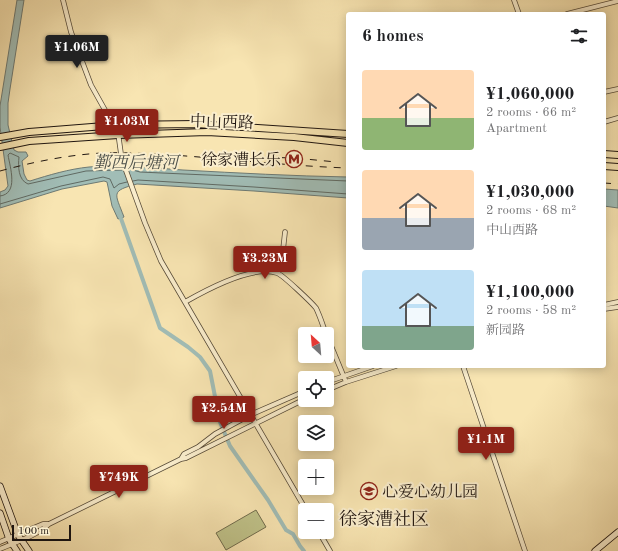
<!DOCTYPE html>
<html lang="en">
<head>
<meta charset="utf-8">
<style>
  :root { --surface:#fff; --page:#f6f6f6; --text:#202124; --muted:#757577; --accent:#8f2418 }
  body { margin:0; font-family:"Old Standard TT","Noto Serif SC",serif; background:var(--page); color:var(--text); height:100vh; display:flex; flex-direction:column; font-size:15px; white-space:nowrap }
  * { box-sizing:border-box; margin:0 }
  p { font-size:13px; color:var(--muted) }
  .icon { flex:none; width:22px; height:22px; fill:none; stroke:currentColor; stroke-width:2; stroke-linecap:round; stroke-linejoin:round }
  .map { position:relative; flex:1; overflow:hidden }
  .drawer { position:absolute; left:346px; top:12px; width:260px; height:356px; display:flex; flex-direction:column; background:var(--surface); border-radius:4px; box-shadow:0 2px 10px #0003 }
  .drawer>* { flex:none }
  .needle { width:26px; rotate:334deg }
  .tools { position:absolute; left:298px; top:327px; display:grid; gap:8px }
  .tools a { display:grid; place-items:center; width:36px; height:36px; border-radius:4px; background:var(--surface); box-shadow:0 2px 10px #0003; font-size:20px }
  .scale { position:absolute; left:12px; bottom:10px; width:59px; box-sizing:border-box; padding-left:4px; border:2px solid #201610; border-top:0; font-size:11px; line-height:14px; white-space:nowrap; color:#201610; -webkit-text-stroke:3px #faeecd; paint-order:stroke }
  .price { position:absolute; translate:-50% -34px; padding:0 9px; border-radius:4px; background:var(--accent); color:#fff; font-size:13px; line-height:26px; filter:drop-shadow(0 1px 2px #0008) }
  .price::after { content:''; position:absolute; left:50%; top:24px; width:12px; height:9px; margin-left:-6px; background:inherit; clip-path:polygon(0 0,100% 0,50% 100%) }
  .price.current { background:#222; color:#fff }
  ul { padding:0; list-style:none }
  li { display:flex; align-items:center; gap:12px; height:100px; padding:0 16px }
  li span { display:grid; place-items:center; flex:none; width:112px; height:80px; border-radius:4px; color:#555 }
  li>.icon { margin-inline-start:auto }
  span .icon { width:48px; height:48px; fill:#fffc; stroke-width:1 }
  li b { font-size:17px }
  h2 { display:flex; justify-content:space-between; align-items:center; height:48px; padding:0 16px; font-size:17px }
  .map>svg:first-child { display:block }
</style>
</head>
<body>
<div class="map">
<svg width="618" height="551" viewBox="0 0 618 551">
  <rect width="100%" height="100%" fill="#f8e5b2"/>
  <filter id="stains"><feTurbulence type="fractalNoise" baseFrequency=".005" numOctaves="4"/><feColorMatrix values="0 0 0 0 .2 0 0 0 0 .09 0 0 0 0 .02 0 0 0 .5 -.17"/></filter>
  <radialGradient id="worn" r=".72"><stop offset=".6" stop-color="#630" stop-opacity="0"/><stop offset="1" stop-color="#630" stop-opacity=".3"/></radialGradient>
  <path fill="#c0c38a" stroke="#706c4d" d="M256,510L266,527L226,550L216,533Z"/>
  <path fill="#a1bdb6" stroke="#6d7a74" d="M17,0H24L10,89L8,103V125L14,150L18,152H26L28,156L22,161L24,174L27,180L30,181C49,175 69,169 89,167C121,164 152,168 183,170C238,173 293,176 348,177V198L254,191L137,184C110,191 115,193 124,217L118,219L112,206L107,182L104,181L62,189L0,208V192L5,190L8,186L0,127V106Z
    M604,189L618,190V208L604,206Z"/>
  <g fill="none" stroke-linecap="round" stroke-linejoin="round">
    <path stroke="#606a63" stroke-width="1" d="M129,169L140,172L184,174L348,181
      M133,181L138,180L254,187L348,194
      M0,196C19,194 10,167 8,155L10,153L19,157C18,166 18,180 28,184L86,171L122,170
      M0,204L61,186L103,177L110,179L114,188L119,184L127,182"/>
    <path stroke="#a1bdb6" stroke-width="4" d="M119,213L160,328L188,347L200,357L210,371L220,422L230,446L268,500L286,530L293,534L300,546L304,551"/>
    <g stroke="#564a38" stroke-width="5.5">
      <path id="street" d="M63,0L71,32L91,85L110,119L117,125L121,154L124,165L145,223L161,261L306,510
        M514,0L519,14
        M567,14L618,1
        M604,92L618,89
        M604,122L618,118
        M278,273L283,250L285,232
        M185,302C206,290 253,265 277,273C283,275 312,303 316,308C320,316 323,326 326,334
        M604,305L618,302
        M604,309L618,307
        M327,336L346,382
        M463,366L525,551
        M327,382L373,366
        M327,390L346,382L396,366
        M181,459L184,454L198,447L215,434L250,415L305,391
        M319,532L330,551
        M0,542L43,524H48
        M0,549C16,542 36,536 49,524L181,459L186,458L305,399"/>
    </g>
    <g stroke="#201610" stroke-width="7">
      <path id="secondary" d="M0,486L18,535L29,551
        M0,513L9,539L17,551
        M595,551L618,532"/>
    </g>
    <g stroke="#201610" stroke-width="8">
      <path id="primary" d="M0,137L29,132L117,125L196,124L348,134
        M0,147L29,141L118,135L207,132L294,137L348,143
        M604,154L618,155
        M604,166L618,167"/>
    </g>
    <use href="#street" stroke="#faeecd" stroke-width="4"/>
    <use href="#secondary" stroke="#faeecd" stroke-width="5.5"/>
    <use href="#primary" stroke="#f8e5b2" stroke-width="6"/>
    <path stroke="#201610" stroke-width="1" stroke-dasharray="7 7" stroke-linecap="butt" d="M254,157L295,158L336,162
      M0,171C33,162 67,155 102,153C125,152 149,154 172,155C231,159 289,166 348,168
      M604,183L618,184"/>
  </g>
  <defs>
    <g id="metro-ring" transform="scale(0.9)"><circle r="9.5" fill="#faeecd" stroke="#8f2418" stroke-width="1.5"/><path d="M-5.5 5V-5H-3L0 0L3-5H5.5V5H3V-.5L0 4L-3-.5V5Z" fill="#8f2418"/></g>
    <g id="school-ring" transform="scale(0.9)"><circle r="9.5" fill="#faeecd" stroke="#8f2418" stroke-width="1.5"/><path d="M0-5L7-2L0 1L-7-2ZM-4 1L0 2.5L4 1V4Q0 6-4 4Z" fill="#8f2418"/></g>
  </defs>
  <g fill-rule="evenodd">
    <use href="#metro-ring" x="294" y="159"/>
    <use href="#school-ring" x="369" y="491"/>
  </g>
  <g text-anchor="middle" stroke-width="4" stroke-linejoin="round" paint-order="stroke">
    <g font-size="16" fill="#201610" stroke="#faeecd">
      <text transform="translate(222 121) rotate(2)" y="6">中山西路</text>
    </g>
    <g font-size="16" fill="#201610" stroke="#faeecd" text-anchor="end">
      <text x="281" y="165">徐家漕长乐</text>
      <text x="382" y="497" text-anchor="start">心爱心幼儿园</text>
    </g>
    <g font-size="17" font-style="italic" fill="#4d504a" stroke="#faeecd">
      <text x="136" y="168">鄞西后塘河</text>
    </g>
    <g font-size="18" fill="#201610" stroke="#faeecd">
      <text x="384" y="525">徐家漕社区</text>
    </g>
  </g>
  <rect width="100%" height="100%" filter="url(#stains)"/>
  <rect width="100%" height="100%" fill="url(#worn)"/>
</svg>
<div class="tools">
<a><svg class="needle" viewBox="-14 -14 28 28"><path d="M0-13l5 13h-10z" fill="#e53935"/><path d="M0 13l5-13h-10z" fill="#757577"/></svg></a>
<a><svg class="icon" aria-label="locate" viewBox="0 0 24 24"><circle cx="12" cy="12" r="6"/><path d="M12 2v4M12 18v4M2 12h4M18 12h4"/></svg></a>
<a><svg class="icon" aria-label="layers" viewBox="0 0 24 24"><path d="M12 4l9 5-9 5-9-5zM3 14l9 5 9-5"/></svg></a>
<a>+</a>
<a>−</a>
</div>
<div class="scale">100 m</div>
<b class="price current" style="left:77px;top:69px">¥1.06M</b>
<b class="price" style="left:127px;top:143px">¥1.03M</b>
<b class="price" style="left:265px;top:280px">¥3.23M</b>
<b class="price" style="left:224px;top:430px">¥2.54M</b>
<b class="price" style="left:486px;top:461px">¥1.1M</b>
<b class="price" style="left:119px;top:499px">¥749K</b>
<section class="drawer">
<h2>6 homes<svg class="icon" aria-label="filters" viewBox="0 0 24 24"><path d="M4 7h16M4 17h16"/><circle cx="9" cy="7" r="2"/><circle cx="15" cy="17" r="2"/></svg></h2>
<ul>
<li><span style="background:linear-gradient(#ffd9b3 60%,#8fb573 0)"><svg class="icon" aria-label="home" viewBox="0 0 24 24"><path d="M3 11l9-7 9 7M6 9v11h12V9"/></svg></span><div><b>¥1,060,000</b><p>2 rooms · 66 m²</p><p>Apartment</p></div></li>
<li><span style="background:linear-gradient(#ffd9b3 60%,#9aa5b1 0)"><svg class="icon" aria-label="home" viewBox="0 0 24 24"><path d="M3 11l9-7 9 7M6 9v11h12V9"/></svg></span><div><b>¥1,030,000</b><p>2 rooms · 68 m²</p><p>中山西路</p></div></li>
<li><span style="background:linear-gradient(#bfe0f5 70%,#7fa58c 0)"><svg class="icon" aria-label="home" viewBox="0 0 24 24"><path d="M3 11l9-7 9 7M6 9v11h12V9"/></svg></span><div><b>¥1,100,000</b><p>2 rooms · 58 m²</p><p>新园路</p></div></li>
</ul>
</section>
</div>
</body>
</html>
